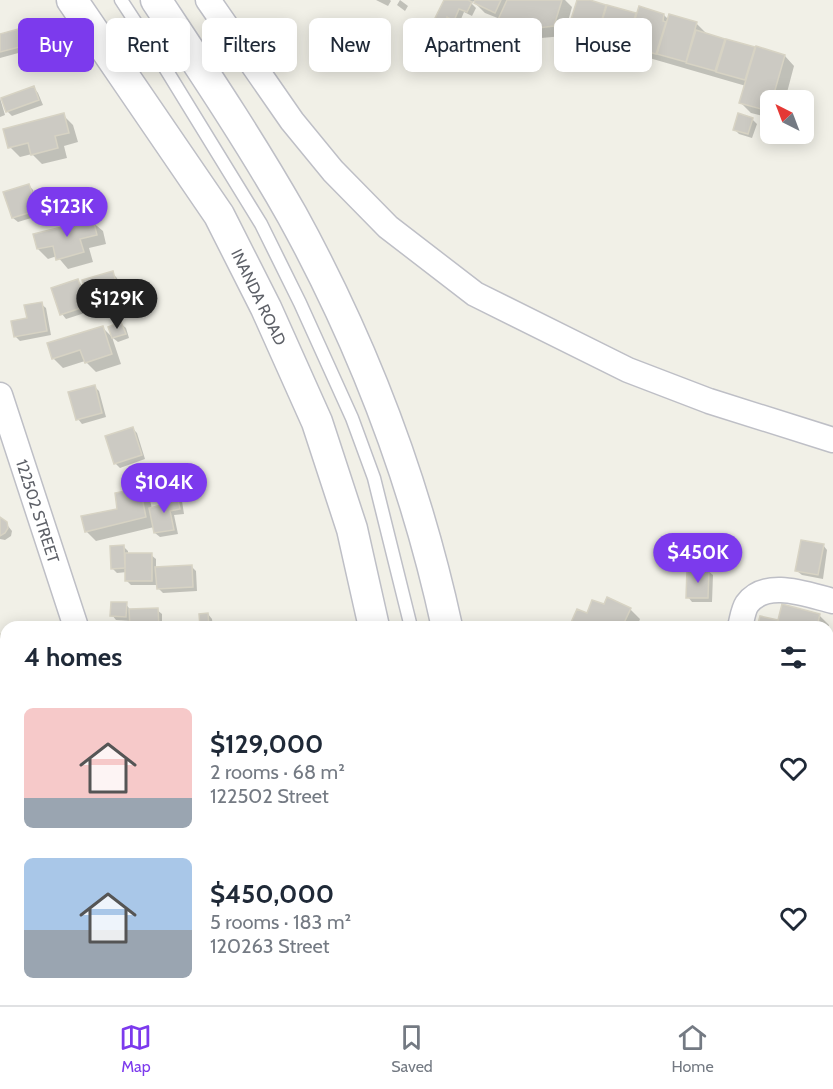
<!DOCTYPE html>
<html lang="en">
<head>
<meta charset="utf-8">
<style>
  :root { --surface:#fff; --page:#f6f6f7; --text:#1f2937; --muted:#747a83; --line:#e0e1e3; --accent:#7c3aed }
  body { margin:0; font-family:Cabin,sans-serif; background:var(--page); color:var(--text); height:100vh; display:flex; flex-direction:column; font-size:22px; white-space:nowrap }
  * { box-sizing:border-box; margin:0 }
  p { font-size:20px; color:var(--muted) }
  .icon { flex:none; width:33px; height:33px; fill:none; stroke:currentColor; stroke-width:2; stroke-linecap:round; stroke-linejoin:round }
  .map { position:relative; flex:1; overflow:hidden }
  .panel { position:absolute; left:0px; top:621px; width:834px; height:384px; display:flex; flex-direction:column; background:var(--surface); border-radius:18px 18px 0 0; box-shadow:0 3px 15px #0003 }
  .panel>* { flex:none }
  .top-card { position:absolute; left:18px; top:18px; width:798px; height:54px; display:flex; gap:12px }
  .needle { width:39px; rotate:318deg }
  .buttons { position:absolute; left:760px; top:90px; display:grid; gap:12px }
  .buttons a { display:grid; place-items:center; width:54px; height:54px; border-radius:9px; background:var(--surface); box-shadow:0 3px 15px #0003; font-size:30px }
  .price { position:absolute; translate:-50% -51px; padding:0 14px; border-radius:21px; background:var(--accent); color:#fff; font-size:20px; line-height:39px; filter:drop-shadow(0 2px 3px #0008) }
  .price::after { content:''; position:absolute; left:50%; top:36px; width:18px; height:14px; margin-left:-9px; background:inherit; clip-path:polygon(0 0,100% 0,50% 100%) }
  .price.active { background:#222; color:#fff }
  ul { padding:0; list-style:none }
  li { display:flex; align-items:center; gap:18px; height:150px; padding:0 24px }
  li span { display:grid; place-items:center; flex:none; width:168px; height:120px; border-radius:9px; color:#555 }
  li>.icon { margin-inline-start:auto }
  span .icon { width:72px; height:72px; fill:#fffc; stroke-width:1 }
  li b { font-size:26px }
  h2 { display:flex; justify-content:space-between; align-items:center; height:72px; padding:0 24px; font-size:26px }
  .tag { padding:0 21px; border-radius:9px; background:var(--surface); box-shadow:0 3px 15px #0003; font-size:21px; line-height:54px }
  .tag.active { background:var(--accent); color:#fff }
  .dock { display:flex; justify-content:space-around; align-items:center; height:84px; border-top:2px solid var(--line); background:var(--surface); font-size:16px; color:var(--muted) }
  .dock a { display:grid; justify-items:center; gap:3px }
  .dock .active { color:var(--accent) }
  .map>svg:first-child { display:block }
</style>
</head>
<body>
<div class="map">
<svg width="833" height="1005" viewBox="0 0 833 1005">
  <rect width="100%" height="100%" fill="#f1f0e7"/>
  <path fill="#0003" d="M376,0H390L391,1L388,6Z
    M400,0L408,6L405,11L397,5Z
    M445,0H565L572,7L564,36L541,38L538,34L536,40L531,38L530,42L509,31L499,22L500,19L485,13L473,1L472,4L476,8L472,16L464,12L459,24L452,21L447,32L438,28L434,23Z
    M578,0H585L638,15H664L669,20L696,23L706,33V35L785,56L794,66L785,100H771V118L751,113L741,103L746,86L639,55L636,53V54L580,38L570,28Z
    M26,29L31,33L34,47L49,45L54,50L56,61L39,63L35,59L33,49L0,58V36Z
    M503,44L508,48L503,58L488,48Z
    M34,88L38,93L43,105L12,116L7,111Z
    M0,98L5,115L0,117Z
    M63,115L73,125L78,142L64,146L67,158L42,164L32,154L20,157L10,147Z
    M752,119L757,124L752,138L739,134L735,130Z
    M29,185L33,190L41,215L18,222L13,218Z
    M85,216L103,231L106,244L89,248L93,262L68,269L57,256L48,259L38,249L75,225Z
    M112,273L117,278L122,295L92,304V306L88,302L91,311L66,319L62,314L78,281L86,290Z
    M123,297L124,301L95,310L92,307Z
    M41,304L46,308L51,335L20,341L15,336Z
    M121,324L126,328L129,338L118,342L113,338Z
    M102,327L112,337L121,364L96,372L85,361L63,368L53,358Z
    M94,386L99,391L106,417L82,424L78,419Z
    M133,429L137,433L145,459L120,468L115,463Z
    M140,490L150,500L152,509L164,506L177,496L182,501L184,514L174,515L178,534L160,537L155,533L154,527L96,541L86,531L119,511Z
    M0,519L4,521L12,531L11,536L5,540L0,539Z
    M823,545L827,550L823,579L802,575L797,571Z
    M123,546L128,551V555H151L156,559V569L191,566L196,571L197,591L163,593L159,589L158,585H131L127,581V572L117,573L112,568Z
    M708,571L713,575L712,602H692L688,597Z
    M126,604L131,611L157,610L162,614V627H131V621L116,620L112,615Z
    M604,606L630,609L640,619L637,627H571Z
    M208,614L212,619L213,627L202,626Z
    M819,615L829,625L828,630V627H759Z
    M0,654L4,658L0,667Z
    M833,691V727L828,725V695Z
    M828,733L833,735V771L828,770Z
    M0,747L6,750V782L0,780Z
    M828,783L833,785V867L828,871Z
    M0,785L6,787V875L0,870Z
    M73,999H127L121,1005H79Z
    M245,999H269L250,1005Z
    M772,1001L776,1005H761Z"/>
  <path fill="#cccac3" stroke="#d7d3c4" stroke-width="1.5" d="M444,0H468L472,2L467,12L459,9L454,21L447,17L442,28L432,24Z
    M475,0H501L495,13L474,3Z
    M507,0H562L554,26L530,29V26L528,25L526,31L521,29L520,33L497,22Z
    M577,0H590L606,5L597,37L568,29Z
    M607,5L636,13L626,46L597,37Z
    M639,6L664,14L663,21L666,22L656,54L627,46Z
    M669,14L697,22L686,62L657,54Z
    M26,27L31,44L0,52V34Z
    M696,30L725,39L715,71L686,63Z
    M492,37L504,42L498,54L486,49Z
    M726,39L755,47L745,80L716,72Z
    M50,43L52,57L33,60L31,46Z
    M756,46L785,55L769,111L739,103Z
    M34,86L39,100L6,112L1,98Z
    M64,113L69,133L55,136L58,148L31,155L28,143L8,148L3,129Z
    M738,113L753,118L748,134L733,130Z
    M29,184L38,210L12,218L3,192Z
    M85,214L87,221L93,219L97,235L80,239L84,252L56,260L53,246L37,249L33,234L74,224L72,218Z
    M113,271L120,297L89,306L82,280Z
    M78,279L87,306L60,315L51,288Z
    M42,302L47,331L14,337L11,321L27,318L24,305Z
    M121,322L126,334L112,338L108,327Z
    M103,326L112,354L85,363L80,350L52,359L47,343Z
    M95,385L102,413L76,420L68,392Z
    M133,427L142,455L114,464L105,436Z
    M140,488L146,517L85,532L81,516L117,509L115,493Z
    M177,495L180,509L170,511L174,530L154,533L149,508L162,505L161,498Z
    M0,517L7,522L8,528L5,533L0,536Z
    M801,540L824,544L818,575L795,571Z
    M124,545L125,568L111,569L110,546Z
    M125,553H152V581H125Z
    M192,565L193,587L157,589L155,567Z
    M687,569H709L708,598H686Z
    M607,597L631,608L625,621L638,627H569L577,609L587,613L592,600L604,604Z
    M111,602H127L126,617L110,616Z
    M782,604L820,614L817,627H757L760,616L778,620Z
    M158,608L159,627H130L129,609Z
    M208,613L209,626L200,627L199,614Z
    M0,634L6,638L5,652L0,650Z
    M1,668L6,671V692L0,689Z
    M830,688L833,689V723L828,721V692Z
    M0,704L6,705V727L0,726Z
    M828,731L833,733V759L831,765L828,764Z
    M0,746L6,748V777L0,775Z
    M828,781L833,783V822L828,820Z
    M0,784L6,786V835L0,833Z
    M828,826L833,828V847L828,860Z
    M0,836L6,839V870L0,868Z
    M71,999H116L122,1005H77Z
    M138,999H151L155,1003L152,1005H132Z
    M803,999H817L819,1005H785Z"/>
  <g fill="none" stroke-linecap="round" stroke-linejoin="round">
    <g stroke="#bebfc6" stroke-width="15">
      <path id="service" d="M121,0L159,58L261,224L300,303L352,418L374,478L411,627
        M501,999L503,1005"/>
    </g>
    <g stroke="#bebfc6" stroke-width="27">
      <path id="minor" d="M208,0L292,121L333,171L388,227L475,294L628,370L709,401L833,440
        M0,395L76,627
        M740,627C742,620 743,610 747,604C766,578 808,595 833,601
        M828,875L833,877
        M828,975L833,967
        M42,999L44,1005
        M341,999L343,1005
        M172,1005L178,999"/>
    </g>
    <g stroke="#bebfc6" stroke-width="33">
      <path id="tertiary" d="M72,0L219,215L266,308L317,422L352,529L374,627
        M156,0C203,71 250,141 292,215C363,344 416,484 447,627
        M465,999L466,1005
        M533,999L534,1005"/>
    </g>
    <use href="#service" stroke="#fff" stroke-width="12"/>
    <use href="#minor" stroke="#fff" stroke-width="24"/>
    <use href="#tertiary" stroke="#fff" stroke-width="30"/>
  </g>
  <g text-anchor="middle" stroke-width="6" stroke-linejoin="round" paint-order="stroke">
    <g font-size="16" fill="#5e6168" stroke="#fff">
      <text transform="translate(259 297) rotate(64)" y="6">INANDA ROAD</text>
      <text transform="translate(38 511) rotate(72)" y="6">122502 STREET</text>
    </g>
  </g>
</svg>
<div class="buttons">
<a><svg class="needle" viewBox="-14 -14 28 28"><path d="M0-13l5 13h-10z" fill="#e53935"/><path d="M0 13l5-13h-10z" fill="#747a83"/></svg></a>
</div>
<b class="price" style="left:67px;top:238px">$123K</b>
<b class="price active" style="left:117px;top:330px">$129K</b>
<b class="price" style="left:164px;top:514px">$104K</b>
<b class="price" style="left:698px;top:584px">$450K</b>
<div class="top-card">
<a class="tag active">Buy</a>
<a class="tag">Rent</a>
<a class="tag">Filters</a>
<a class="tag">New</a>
<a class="tag">Apartment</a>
<a class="tag">House</a>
</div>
<section class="panel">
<h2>4 homes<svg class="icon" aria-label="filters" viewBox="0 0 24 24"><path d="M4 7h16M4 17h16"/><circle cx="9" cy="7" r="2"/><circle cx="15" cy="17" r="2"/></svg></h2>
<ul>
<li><span style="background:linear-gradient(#f6c9c9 75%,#9aa5b1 0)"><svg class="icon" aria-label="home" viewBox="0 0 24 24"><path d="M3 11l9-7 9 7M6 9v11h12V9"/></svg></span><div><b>$129,000</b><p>2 rooms · 68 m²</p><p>122502 Street</p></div><svg class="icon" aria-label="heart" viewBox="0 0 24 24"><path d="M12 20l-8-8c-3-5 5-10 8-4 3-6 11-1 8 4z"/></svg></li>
<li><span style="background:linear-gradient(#a9c7e8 60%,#9aa5b1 0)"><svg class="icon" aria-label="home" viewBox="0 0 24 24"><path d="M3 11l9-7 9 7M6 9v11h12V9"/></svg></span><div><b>$450,000</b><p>5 rooms · 183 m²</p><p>120263 Street</p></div><svg class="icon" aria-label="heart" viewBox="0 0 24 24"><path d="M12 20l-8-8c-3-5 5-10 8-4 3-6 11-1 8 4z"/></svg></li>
</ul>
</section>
</div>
<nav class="dock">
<a class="active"><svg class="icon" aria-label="map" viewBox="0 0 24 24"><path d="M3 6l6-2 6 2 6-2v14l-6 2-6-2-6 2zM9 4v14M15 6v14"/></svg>Map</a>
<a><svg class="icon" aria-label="saved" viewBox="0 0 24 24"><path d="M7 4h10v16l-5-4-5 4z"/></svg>Saved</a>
<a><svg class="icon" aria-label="home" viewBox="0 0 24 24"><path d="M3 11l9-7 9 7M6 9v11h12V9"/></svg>Home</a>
</nav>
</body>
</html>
